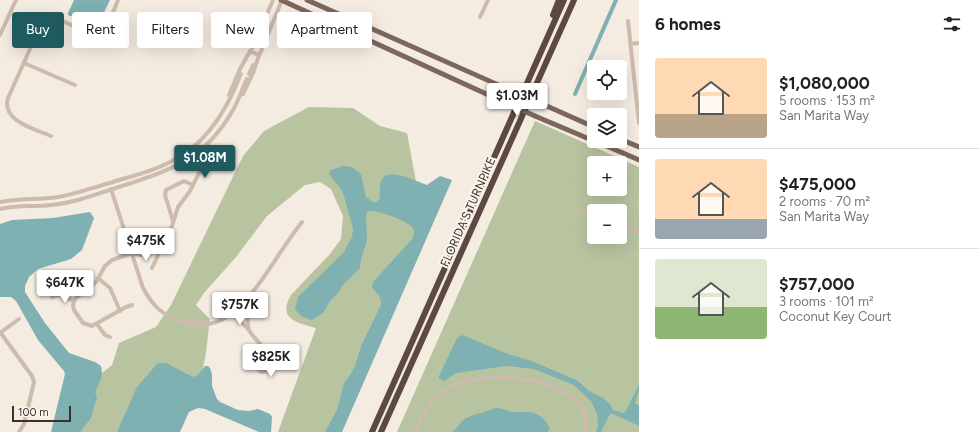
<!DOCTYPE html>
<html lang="en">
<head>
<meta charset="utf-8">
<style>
  :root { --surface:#fff; --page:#f6f6f6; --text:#202124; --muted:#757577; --line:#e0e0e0; --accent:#1f5a5e }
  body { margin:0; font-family:Figtree,sans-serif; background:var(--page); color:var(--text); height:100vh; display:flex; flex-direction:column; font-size:15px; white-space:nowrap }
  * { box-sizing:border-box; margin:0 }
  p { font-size:13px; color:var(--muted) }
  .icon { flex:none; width:22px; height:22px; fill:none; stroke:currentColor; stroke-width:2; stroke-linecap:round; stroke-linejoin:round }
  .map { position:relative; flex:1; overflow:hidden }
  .sheet { display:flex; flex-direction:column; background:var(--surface); width:340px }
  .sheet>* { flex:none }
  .hud { position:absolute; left:12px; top:12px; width:380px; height:36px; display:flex; gap:8px }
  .tools { position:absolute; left:587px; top:60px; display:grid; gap:8px }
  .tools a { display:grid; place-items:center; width:40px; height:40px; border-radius:4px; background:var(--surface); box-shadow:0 4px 16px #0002; font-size:20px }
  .scale { position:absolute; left:12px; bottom:10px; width:59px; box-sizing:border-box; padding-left:4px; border:2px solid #3b302b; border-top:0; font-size:11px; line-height:14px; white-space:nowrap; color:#3b302b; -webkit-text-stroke:3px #fbf5ee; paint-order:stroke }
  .price { position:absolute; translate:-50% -34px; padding:0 9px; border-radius:4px; background:#fff; color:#222; font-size:13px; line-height:26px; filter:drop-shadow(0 1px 2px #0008) }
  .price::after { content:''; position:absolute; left:50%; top:24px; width:12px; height:9px; margin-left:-6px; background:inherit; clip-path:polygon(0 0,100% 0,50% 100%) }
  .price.active { background:var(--accent); color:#fff }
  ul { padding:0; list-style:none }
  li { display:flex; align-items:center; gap:12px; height:100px; padding:0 16px }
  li+li { border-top:1px solid var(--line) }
  li span { display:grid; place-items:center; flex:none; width:112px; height:80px; border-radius:4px; color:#555 }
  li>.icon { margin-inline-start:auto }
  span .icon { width:48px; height:48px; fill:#fffc; stroke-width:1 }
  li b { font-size:17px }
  h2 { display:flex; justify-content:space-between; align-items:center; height:48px; padding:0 16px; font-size:17px }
  .chip { padding:0 14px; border-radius:4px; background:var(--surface); box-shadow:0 4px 16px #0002; font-size:14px; line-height:36px }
  .chip.active { background:var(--accent); color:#fff }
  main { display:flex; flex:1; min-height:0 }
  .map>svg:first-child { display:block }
</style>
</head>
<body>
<main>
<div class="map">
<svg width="639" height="432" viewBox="0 0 639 432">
  <rect width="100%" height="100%" fill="#f4ebe1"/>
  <path fill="#b8c4a0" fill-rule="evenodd" d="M309,107L353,108L380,126L407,133L423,219L329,432H278L316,328C297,323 277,319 291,295L330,254L341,239L343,216L331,189L320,182L305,185L267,216L236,257L204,293L196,305L210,319C207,340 207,360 199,380L123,432H76L96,378L112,365L119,343L156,327L171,305L243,156L264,131Z
    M535,121L639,167V432H397ZM594,163H620V189H594ZM594,211H620V237H594Z"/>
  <path fill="#7fb0b2" d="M74,0H110C105,10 102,21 90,24L73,16H70L68,15V13Z
    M343,166L352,167L361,174L366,197L373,202H377L380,198C376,159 407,178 427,185L440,176L452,180L342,432H325L337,410L344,383L350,375L355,366L361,346L381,305C382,297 377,294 372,287L373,282L412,239C414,235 415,231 412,227C407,221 375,209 368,211L366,216L367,240L361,260L360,268L342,286L339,292L330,301L324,312L312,320L301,316L295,309L298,297L344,252L352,237L353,229L344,196L341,189L329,174L331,170Z
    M90,212L94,218L82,250L71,259L38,269L29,277L25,286V292L45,323L69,353L95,362L101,366C104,377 99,383 95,392L97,397L91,418L80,432H51L65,374L64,371L38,340L16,301L11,297H0V224L12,220L53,218Z
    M462,335L508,354L532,361L578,381L589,391L603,398L610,404L613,410L624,413L628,407L639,384V390L635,403L639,406V426L613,414H610L601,432H596L598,426L597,414L591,401L574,385L534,369L507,366L456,373L444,381L438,378L457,338Z
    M161,363H166L193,377L198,375L205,366H208L210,368L212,374V386L217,399L220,402L238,410L249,411L258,409L270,414L272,417L271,432H259L205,409L198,408L189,412L180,432H117L137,387L157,364Z
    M496,408C503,408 509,412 515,412C520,413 524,411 528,412C538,412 547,420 550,429L548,432H453L463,420L471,416Z"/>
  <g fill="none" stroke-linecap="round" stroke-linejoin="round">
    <path stroke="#7fb0b2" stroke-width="4" d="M575,94L616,0"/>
    <path stroke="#cfc6bd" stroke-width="4" stroke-dasharray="4 2" stroke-linecap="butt" d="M240,76L243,71"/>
    <path stroke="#cdbbac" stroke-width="4" d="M480,17L488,0
      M628,21L639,123
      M0,35L16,0
      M630,44L639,43
      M250,53L273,0
      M259,56L282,0
      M24,63L75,85
      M249,74L253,65
      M229,95L240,69L250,51L259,55L253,73L243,94
      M51,136C35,129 1,121 8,98L39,29C56,0 84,46 104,28C111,21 114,9 118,0
      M111,189L143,288C153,306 161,314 180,321C190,325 191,327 202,327C207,323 213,324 219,321C225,319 230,315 235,311C262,286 279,251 302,222
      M0,202C19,198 38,200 58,197C76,194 95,187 113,182C132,176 151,172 168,163C204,147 226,112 240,76
      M0,209C17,205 34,207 51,205C74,203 97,194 119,187C170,170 204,161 233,110C239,100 242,89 247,79
      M580,212L589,210L594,212
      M173,221L165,195L166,190L184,181L193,185
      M620,223L639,232
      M133,253L141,255L160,251
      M152,268L172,226L178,207L190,191L202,167
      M99,279L110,288L120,311
      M252,295C249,302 246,323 249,330C256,344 265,340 263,360
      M52,297L62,294L73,301
      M132,305L126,307L92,326L83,323L74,310L73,305L75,299L96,282L105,266L112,260L132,253L142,247L164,242
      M233,313L248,329
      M182,322C191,319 197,319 205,324
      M97,324L105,335L110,337
      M0,332L32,376L34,382L24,424L19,432
      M0,333L19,319
      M257 366a6 6 0 1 1 12 0a6 6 0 1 1-12 0Z
      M415,432C423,413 433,396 452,386C471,376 519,376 539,382C551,385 562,391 572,398C584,407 589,417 585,432"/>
    <path stroke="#7d675c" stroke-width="5" d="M281,0L506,103
      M307,0L512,91
      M540,103L594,127
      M535,116L594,141
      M620,139L639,147
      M595,141L639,160"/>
    <path stroke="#5c4a42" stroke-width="6" d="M553,15L559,0
      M372,432L564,0
      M381,432L574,0"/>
    <path stroke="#7d675c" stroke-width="5" d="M512,91L540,103
      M506,103L535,116"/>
  </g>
  <g text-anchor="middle" stroke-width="4" stroke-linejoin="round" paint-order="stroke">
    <g font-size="12" fill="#3b302b" stroke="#fbf5ee">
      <text transform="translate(468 212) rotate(-66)" y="4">FLORIDA'S TURNPIKE</text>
    </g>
  </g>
</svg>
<div class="tools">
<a><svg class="icon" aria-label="locate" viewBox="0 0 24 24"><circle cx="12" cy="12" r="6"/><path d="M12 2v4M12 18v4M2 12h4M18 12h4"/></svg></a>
<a><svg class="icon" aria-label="layers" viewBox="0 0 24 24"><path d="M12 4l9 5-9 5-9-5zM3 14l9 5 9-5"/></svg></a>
<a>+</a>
<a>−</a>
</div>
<div class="scale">100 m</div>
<b class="price" style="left:517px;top:117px">$1.03M</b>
<b class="price active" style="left:205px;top:179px">$1.08M</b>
<b class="price" style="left:146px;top:262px">$475K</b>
<b class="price" style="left:65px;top:304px">$647K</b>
<b class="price" style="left:240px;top:326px">$757K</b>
<b class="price" style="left:271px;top:378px">$825K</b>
<div class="hud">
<a class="chip active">Buy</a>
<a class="chip">Rent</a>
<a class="chip">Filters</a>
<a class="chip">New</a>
<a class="chip">Apartment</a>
</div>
</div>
<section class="sheet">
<h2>6 homes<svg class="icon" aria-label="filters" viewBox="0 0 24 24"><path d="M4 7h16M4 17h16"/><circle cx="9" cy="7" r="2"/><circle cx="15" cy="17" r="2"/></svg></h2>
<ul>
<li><span style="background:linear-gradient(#ffd9b3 70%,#b9a48a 0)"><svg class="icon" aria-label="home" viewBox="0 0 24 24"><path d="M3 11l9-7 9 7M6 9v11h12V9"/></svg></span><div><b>$1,080,000</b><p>5 rooms · 153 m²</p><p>San Marita Way</p></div></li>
<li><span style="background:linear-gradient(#ffd9b3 75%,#9aa5b1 0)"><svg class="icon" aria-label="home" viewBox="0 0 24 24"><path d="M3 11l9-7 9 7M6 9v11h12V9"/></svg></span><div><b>$475,000</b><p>2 rooms · 70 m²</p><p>San Marita Way</p></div></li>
<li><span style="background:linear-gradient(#dfe7d0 60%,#8fb573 0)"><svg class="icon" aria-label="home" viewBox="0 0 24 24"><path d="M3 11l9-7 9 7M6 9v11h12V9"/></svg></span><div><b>$757,000</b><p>3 rooms · 101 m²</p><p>Coconut Key Court</p></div></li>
</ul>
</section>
</main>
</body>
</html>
